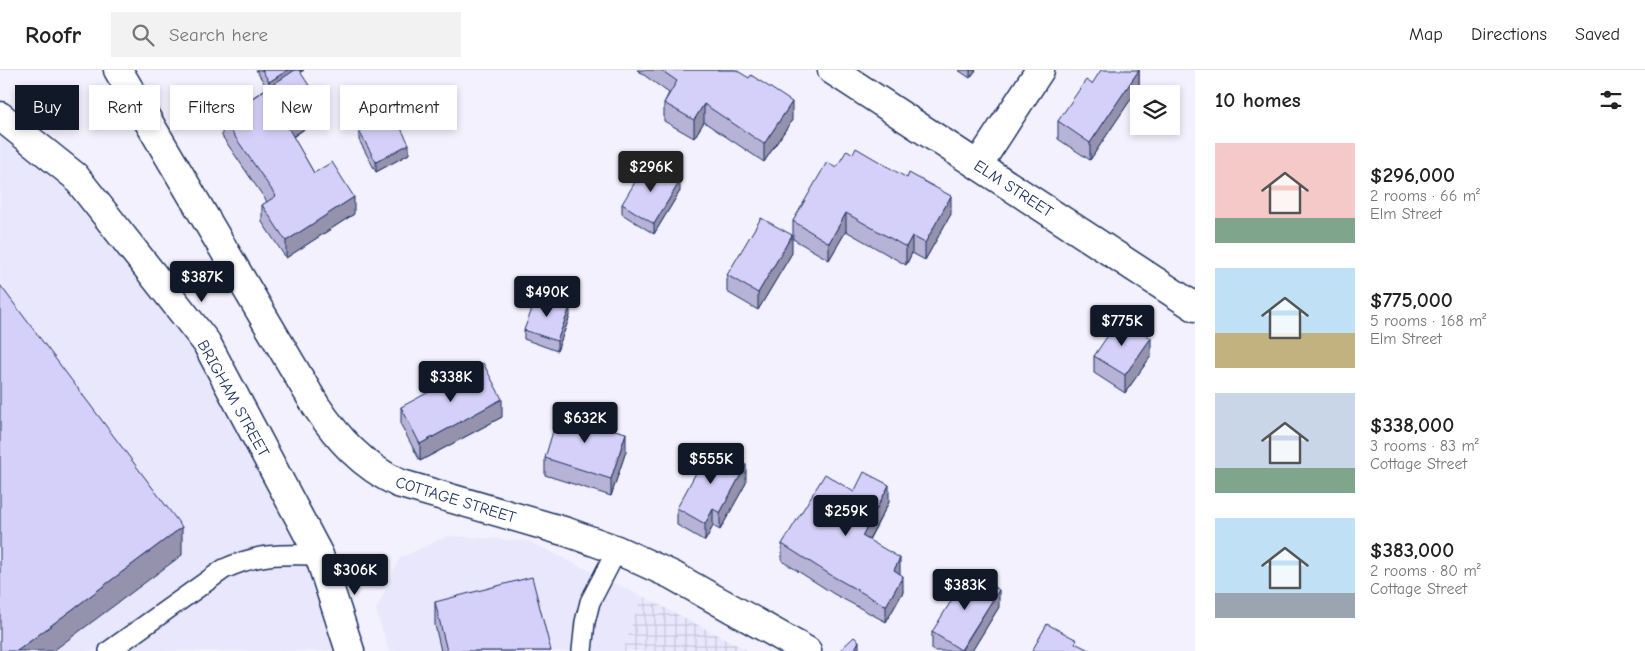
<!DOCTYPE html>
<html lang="en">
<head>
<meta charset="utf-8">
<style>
  :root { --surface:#fff; --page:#f2f2f2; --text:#222; --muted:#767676; --line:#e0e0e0; --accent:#111827 }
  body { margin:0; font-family:"Comic Neue",sans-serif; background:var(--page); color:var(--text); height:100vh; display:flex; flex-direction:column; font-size:19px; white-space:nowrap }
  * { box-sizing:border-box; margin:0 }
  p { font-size:16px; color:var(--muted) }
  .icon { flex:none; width:28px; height:28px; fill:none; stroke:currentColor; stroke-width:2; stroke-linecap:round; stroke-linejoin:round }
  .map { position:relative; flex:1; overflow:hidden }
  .drawer { display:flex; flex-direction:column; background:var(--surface); width:450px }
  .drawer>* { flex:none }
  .top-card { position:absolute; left:15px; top:15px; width:475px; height:45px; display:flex; gap:10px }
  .fabs { position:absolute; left:1130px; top:15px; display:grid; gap:10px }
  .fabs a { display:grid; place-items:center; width:50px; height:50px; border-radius:0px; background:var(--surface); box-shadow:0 2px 8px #0003; font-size:25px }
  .price { position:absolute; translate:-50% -42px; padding:0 11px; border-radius:5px; background:var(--accent); color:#fff; font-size:16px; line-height:32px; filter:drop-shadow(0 1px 2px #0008) }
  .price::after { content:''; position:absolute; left:50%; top:30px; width:15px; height:11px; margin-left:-8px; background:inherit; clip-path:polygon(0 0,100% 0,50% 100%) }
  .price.on { background:#222; color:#fff }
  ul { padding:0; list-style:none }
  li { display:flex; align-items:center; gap:15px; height:125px; padding:0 20px }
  li span { display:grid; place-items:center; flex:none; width:140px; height:100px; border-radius:0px; color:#555 }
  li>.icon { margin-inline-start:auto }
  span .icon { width:60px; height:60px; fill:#fffc; stroke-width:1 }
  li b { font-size:21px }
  h2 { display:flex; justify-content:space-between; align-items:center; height:60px; padding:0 20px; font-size:21px }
  .chip { padding:0 18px; border-radius:0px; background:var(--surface); box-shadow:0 2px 8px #0003; font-size:18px; line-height:45px }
  .chip.on { background:var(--accent); color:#fff }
  header { display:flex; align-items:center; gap:30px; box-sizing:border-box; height:70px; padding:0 25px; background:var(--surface); border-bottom:1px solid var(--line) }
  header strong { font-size:24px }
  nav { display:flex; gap:28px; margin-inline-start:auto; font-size:18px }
  .search { width:350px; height:45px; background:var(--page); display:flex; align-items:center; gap:12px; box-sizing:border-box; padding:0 18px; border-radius:0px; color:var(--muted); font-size:19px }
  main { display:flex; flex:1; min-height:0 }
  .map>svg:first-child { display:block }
</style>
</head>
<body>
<header>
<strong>Roofr</strong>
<div class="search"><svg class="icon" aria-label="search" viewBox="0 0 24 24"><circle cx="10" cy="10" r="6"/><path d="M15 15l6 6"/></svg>Search here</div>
<nav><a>Map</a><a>Directions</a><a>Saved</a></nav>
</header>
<main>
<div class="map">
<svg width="1195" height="581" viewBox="0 0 1195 581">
  <defs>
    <pattern id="industrial-grid" width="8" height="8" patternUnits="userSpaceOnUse" patternTransform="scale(1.25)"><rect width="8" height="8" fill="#e9e7fc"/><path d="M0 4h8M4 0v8" fill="none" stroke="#c7c6da"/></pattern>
  </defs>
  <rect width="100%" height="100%" fill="#f2f1fd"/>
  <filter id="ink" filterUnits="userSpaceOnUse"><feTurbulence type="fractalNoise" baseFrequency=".02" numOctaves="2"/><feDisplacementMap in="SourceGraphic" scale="10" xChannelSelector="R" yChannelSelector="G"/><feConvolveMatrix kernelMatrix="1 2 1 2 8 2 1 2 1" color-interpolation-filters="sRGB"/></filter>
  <g filter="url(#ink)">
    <path fill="#e9e7fc" d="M0,46L75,106L206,272L350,581H0Z
      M448,466L528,471L641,526L623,581H389L376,540L400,488Z"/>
    <path fill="url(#industrial-grid)" d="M641,526H642L748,581H623Z"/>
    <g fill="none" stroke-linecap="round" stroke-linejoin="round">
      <g stroke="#1b2f5e" stroke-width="22">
        <path id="service" d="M109,581L224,499C259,483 281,484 319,485
          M582,581L585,552L590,532L617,480"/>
      </g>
      <g stroke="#1b2f5e" stroke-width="31">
        <path id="minor" d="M118,0L316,336C338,369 362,395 398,413L567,462L617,480L672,505L807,581
          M832,0L1195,237
          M0,46L75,106L206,272L319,485L350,581
          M978,95L1040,0"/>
      </g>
      <use href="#service" stroke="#fff" stroke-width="19"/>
      <use href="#minor" stroke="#fff" stroke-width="28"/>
    </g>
    <path fill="#b7b3d6" stroke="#1b2f5e" d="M256,0H304L300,2L319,49L293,67L314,103L354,144L286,188L262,152V135L267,132L222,66V48L267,18Z
      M637,0H736L792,50L764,92L704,52L694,68L664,51V33L669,23Z
      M958,0H976L970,8Z
      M1139,0V17L1090,90L1058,69V51Z
      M359,61L409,84L376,102L359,70Z
      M836,98L951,144L925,190L912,183L906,195L846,161L829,190L793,169V151Z
      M680,121L654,164L622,144V134Z
      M792,183L758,240L727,222V205Z
      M570,246L557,281L524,269V260Z
      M1094,286H1151L1125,323L1094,303Z
      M401,337L502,347L420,391L401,355Z
      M608,358L626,381L611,426L545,405V388Z
      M746,413L720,460L713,456L705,471L677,455V438Z
      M889,432L869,470L900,504L903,522L886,552L834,524L782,491V474Z
      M435,532L551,581H441L435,555Z
      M999,537L972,581H934L932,580V562Z"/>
    <path fill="#9592ae" stroke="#1b2f5e" d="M288,0H304L269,21V12Z
      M970,0H976L970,8Z
      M1139,0V17L1090,90V73Z
      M319,31V49L286,71V54Z
      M792,32V50L764,92V74Z
      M704,34V52L694,68V50Z
      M409,74V84L376,102V92Z
      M680,111V121L654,164V154Z
      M951,126V144L925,190V173Z
      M354,127V144L286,188V171Z
      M846,143V161L829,190V173Z
      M792,165V183L758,240V223Z
      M912,166V183L906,195V177Z
      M570,237V246L557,281V271Z
      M1151,268V286L1125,323V305Z
      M502,329V347L420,391V374Z
      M626,363V381L611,426V409Z
      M746,395V413L720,460V443Z
      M889,415V432L862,482V466Z
      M713,439V456L705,471V454Z
      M182,457V485L53,581H17Z
      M900,488V505L894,500Z
      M903,506V522L886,552V536Z
      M999,520V537L972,581H961Z
      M859,571V581H854Z"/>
    <path fill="#d5d0f9" stroke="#1b2f5e" d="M262,0H288L269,12Z
      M295,0H299L319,31L286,54L314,103L332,92L354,127L286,171L262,135L276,126L222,48Z
      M661,0H736L749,8L751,5L792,32L764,74L704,34L694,50L664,33L677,11Z
      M1101,0H1139L1090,73L1058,51L1086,10L1092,14Z
      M393,43L409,74L376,92L359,61Z
      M856,78L907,108L909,103L951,126L925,173L912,166L906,177L846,143L829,173L793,151L827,92L836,98L847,80L853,84Z
      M647,92L680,111L654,154L622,134Z
      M761,148L792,165L758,223L727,205Z
      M0,215L182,457L17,581H0Z
      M537,226L570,237L557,271L524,260Z
      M1120,248L1151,268L1125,305L1094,286Z
      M483,293L502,329L420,374L401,337Z
      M560,338L608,353L607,358L626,363L611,409L545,388Z
      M709,379L715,382L716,379L746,395L720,443L713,439L705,454L677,438Z
      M864,402L889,415L862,466L900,488L894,500L903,506L886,536L834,507L782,474L825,404L854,422Z
      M969,502L999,520L961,580L932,562Z
      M532,507L551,581H447L435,532Z
      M1047,554L1077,570L1075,573L1091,581H1032Z
      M854,567L859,571L854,581H839Z"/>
  </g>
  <g text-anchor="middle" stroke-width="4.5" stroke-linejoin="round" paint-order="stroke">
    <g font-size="16" fill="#1b2f5e" stroke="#fff">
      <text transform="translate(1014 118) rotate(33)" y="6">ELM STREET</text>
      <text transform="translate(234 328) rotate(61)" y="6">BRIGHAM STREET</text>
      <text transform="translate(456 429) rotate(17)" y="6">COTTAGE STREET</text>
    </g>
  </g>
</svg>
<div class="fabs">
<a><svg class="icon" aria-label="layers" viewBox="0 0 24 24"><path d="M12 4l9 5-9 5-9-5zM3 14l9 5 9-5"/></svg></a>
</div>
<b class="price on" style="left:651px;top:123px">$296K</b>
<b class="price" style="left:202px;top:233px">$387K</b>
<b class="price" style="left:547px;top:248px">$490K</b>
<b class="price" style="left:1122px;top:277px">$775K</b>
<b class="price" style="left:451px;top:333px">$338K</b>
<b class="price" style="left:585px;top:374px">$632K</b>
<b class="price" style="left:711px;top:415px">$555K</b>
<b class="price" style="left:846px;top:467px">$259K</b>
<b class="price" style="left:355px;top:526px">$306K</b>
<b class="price" style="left:965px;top:541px">$383K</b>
<div class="top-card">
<a class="chip on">Buy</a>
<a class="chip">Rent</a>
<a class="chip">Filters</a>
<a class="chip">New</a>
<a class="chip">Apartment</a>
</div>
</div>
<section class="drawer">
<h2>10 homes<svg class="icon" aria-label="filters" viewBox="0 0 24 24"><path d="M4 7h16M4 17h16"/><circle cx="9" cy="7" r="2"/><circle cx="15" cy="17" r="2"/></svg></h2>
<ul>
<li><span style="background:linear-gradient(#f6c9c9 75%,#7fa58c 0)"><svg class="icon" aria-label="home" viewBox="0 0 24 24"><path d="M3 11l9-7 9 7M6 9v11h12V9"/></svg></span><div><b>$296,000</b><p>2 rooms · 66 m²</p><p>Elm Street</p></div></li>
<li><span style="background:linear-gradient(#bfe0f5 65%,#c2b280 0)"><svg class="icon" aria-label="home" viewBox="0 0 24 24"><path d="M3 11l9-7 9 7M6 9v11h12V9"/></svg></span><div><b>$775,000</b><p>5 rooms · 168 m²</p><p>Elm Street</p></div></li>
<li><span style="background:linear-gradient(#c9d6e8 75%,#7fa58c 0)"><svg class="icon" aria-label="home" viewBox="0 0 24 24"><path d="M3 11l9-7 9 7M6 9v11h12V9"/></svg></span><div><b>$338,000</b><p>3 rooms · 83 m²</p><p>Cottage Street</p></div></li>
<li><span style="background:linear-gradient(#bfe0f5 75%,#9aa5b1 0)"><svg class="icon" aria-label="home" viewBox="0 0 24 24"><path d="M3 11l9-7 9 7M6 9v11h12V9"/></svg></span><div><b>$383,000</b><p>2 rooms · 80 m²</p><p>Cottage Street</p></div></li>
</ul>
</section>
</main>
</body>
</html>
